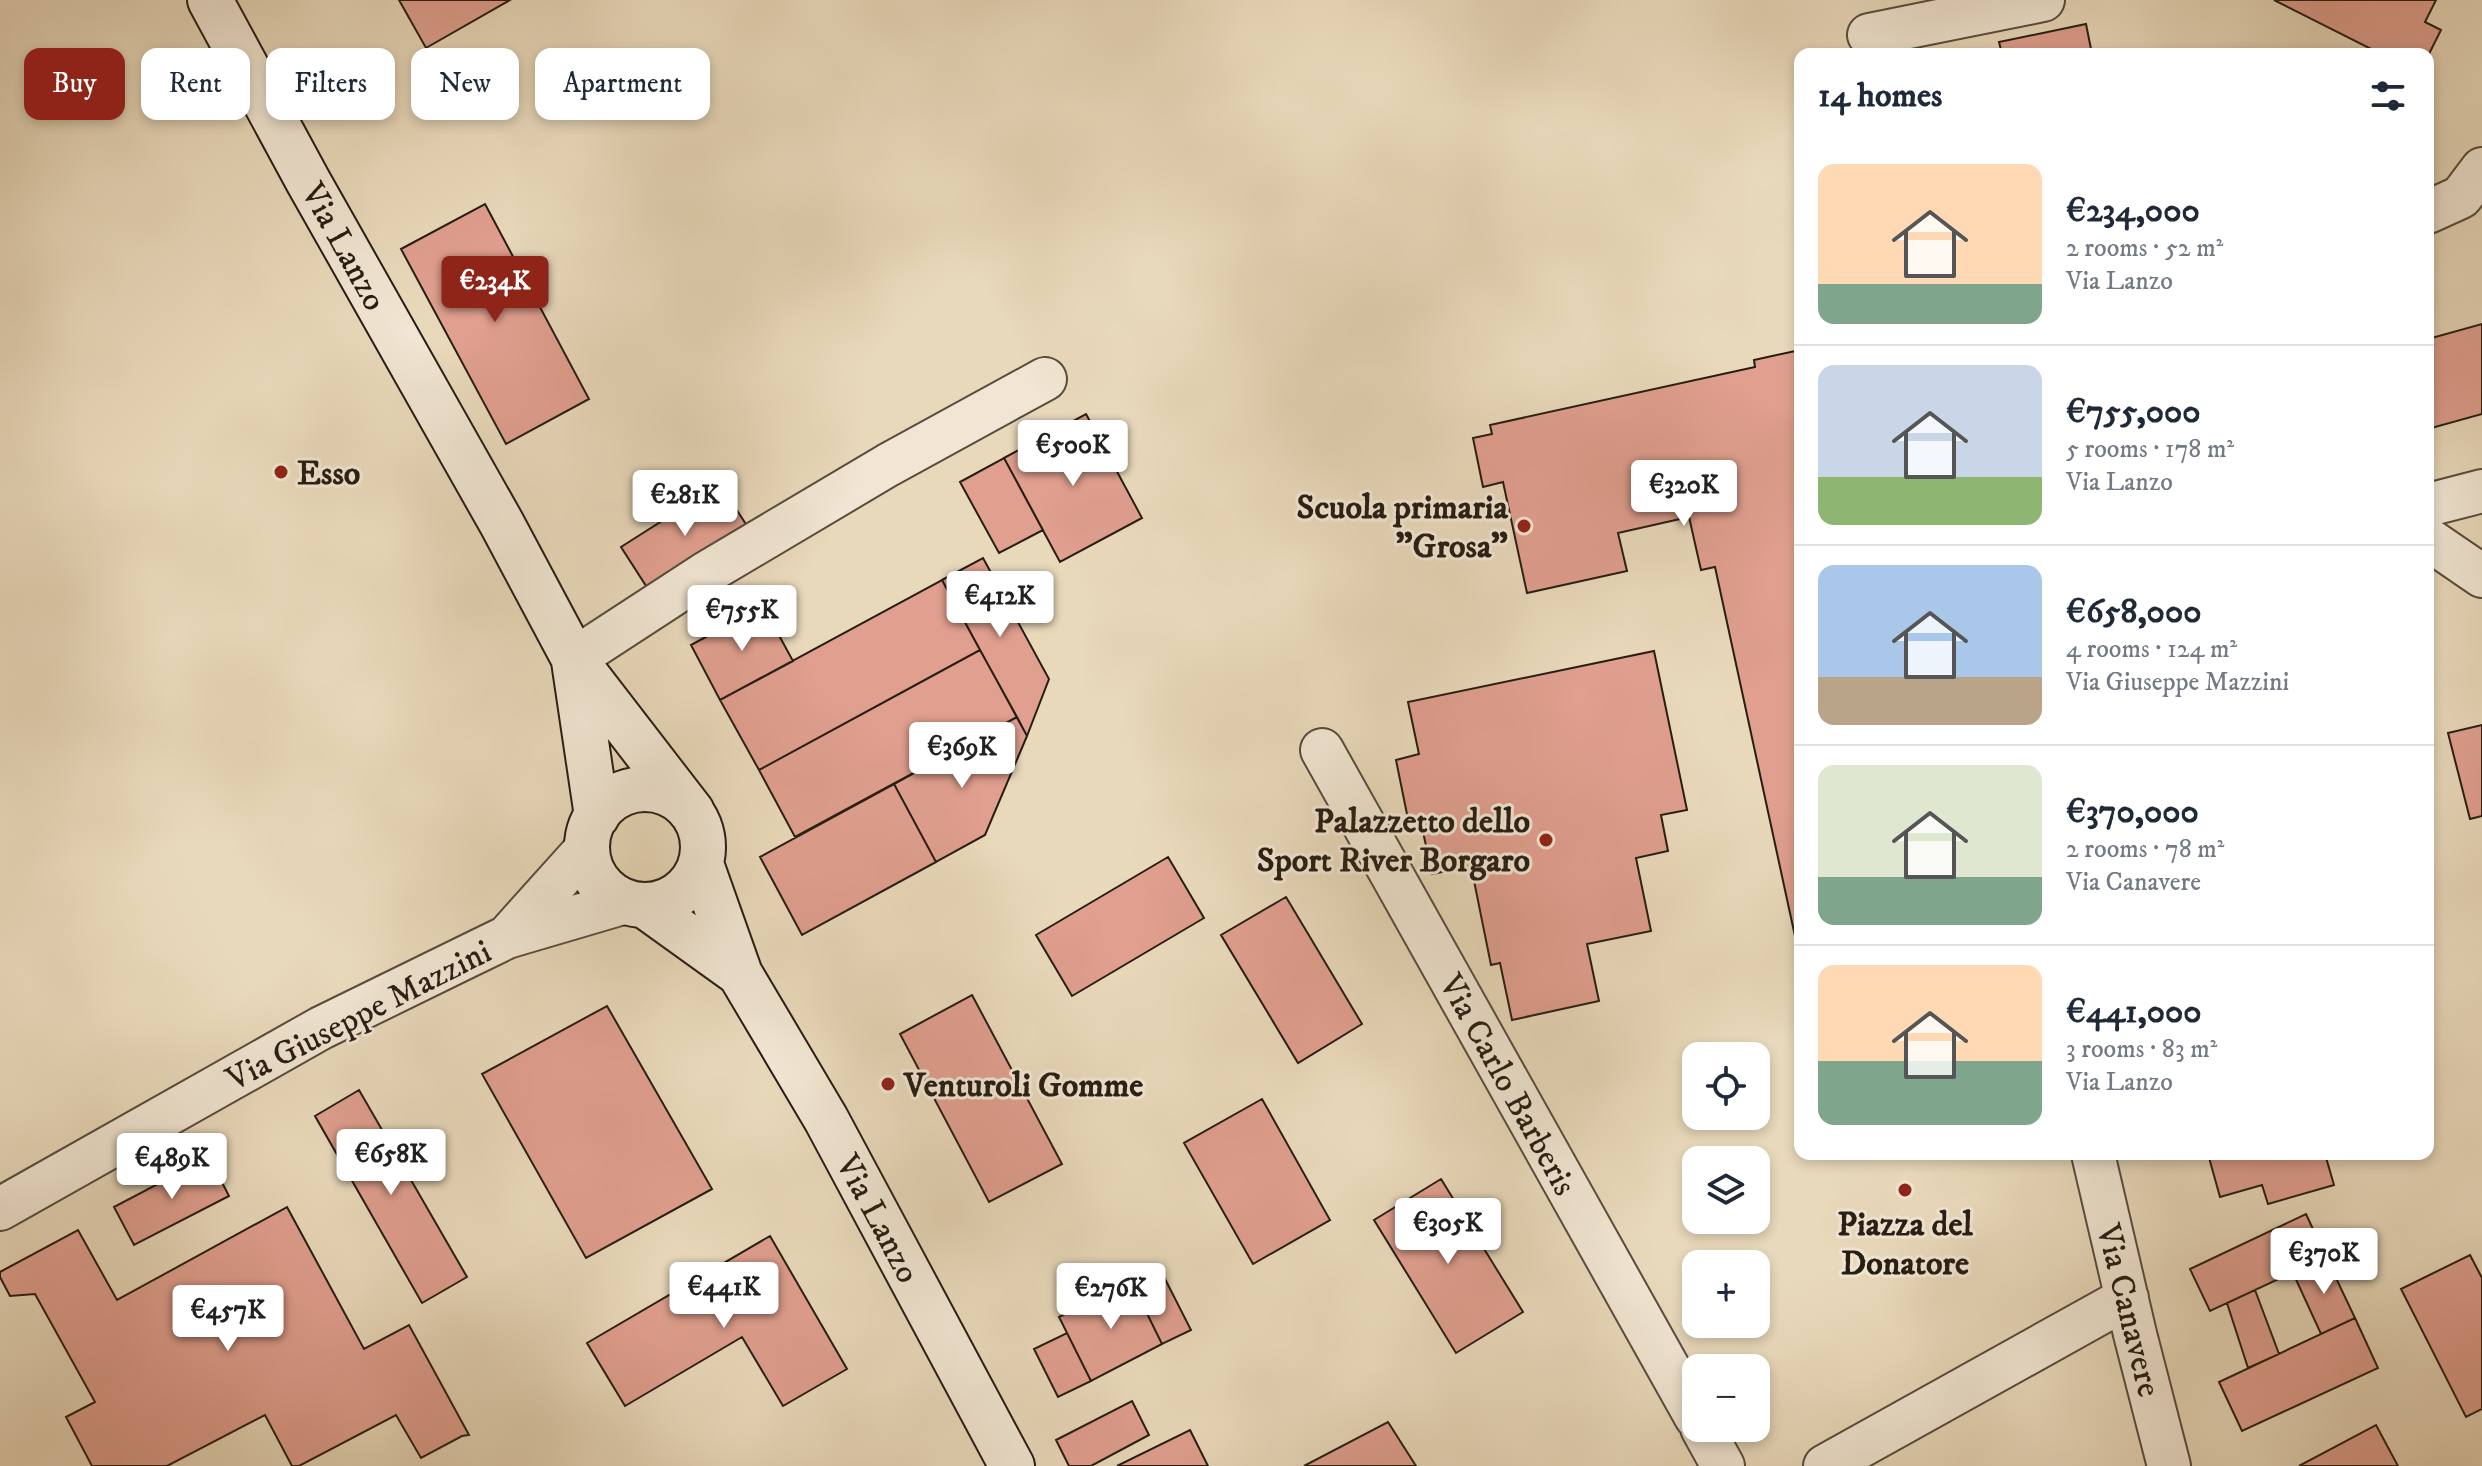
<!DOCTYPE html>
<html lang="en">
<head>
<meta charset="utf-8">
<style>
  :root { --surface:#fff; --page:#f6f6f7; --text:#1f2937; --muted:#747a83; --line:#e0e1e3; --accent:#8f2418 }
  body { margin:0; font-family:"IM FELL DW Pica",serif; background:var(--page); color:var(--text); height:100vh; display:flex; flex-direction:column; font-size:30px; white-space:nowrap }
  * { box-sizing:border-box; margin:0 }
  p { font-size:26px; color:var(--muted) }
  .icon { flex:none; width:44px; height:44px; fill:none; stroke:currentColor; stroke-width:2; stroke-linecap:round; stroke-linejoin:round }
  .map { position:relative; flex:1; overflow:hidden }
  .side { position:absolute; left:1794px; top:48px; width:640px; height:1112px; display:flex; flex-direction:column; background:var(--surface); border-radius:16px; box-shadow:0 4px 12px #0003 }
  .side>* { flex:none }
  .hud { position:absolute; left:24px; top:48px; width:760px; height:72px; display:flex; gap:16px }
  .tools { position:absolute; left:1682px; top:1042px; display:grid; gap:16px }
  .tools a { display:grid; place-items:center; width:88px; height:88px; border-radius:16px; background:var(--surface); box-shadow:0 4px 12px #0003; font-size:40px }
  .price { position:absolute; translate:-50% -68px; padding:0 18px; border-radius:8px; background:#fff; color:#222; font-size:26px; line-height:52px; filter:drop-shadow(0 2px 4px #0008) }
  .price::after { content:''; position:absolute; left:50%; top:48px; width:24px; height:18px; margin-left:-12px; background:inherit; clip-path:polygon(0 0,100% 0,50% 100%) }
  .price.on { background:var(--accent); color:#fff }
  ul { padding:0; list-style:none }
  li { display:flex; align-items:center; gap:24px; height:200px; padding:0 24px }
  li+li { border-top:2px solid var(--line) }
  li span { display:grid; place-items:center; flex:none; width:224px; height:160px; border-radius:16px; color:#555 }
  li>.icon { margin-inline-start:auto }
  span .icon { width:96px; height:96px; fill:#fffc; stroke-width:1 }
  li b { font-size:34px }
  h2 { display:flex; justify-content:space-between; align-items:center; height:96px; padding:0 24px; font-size:34px }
  .pill { padding:0 28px; border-radius:16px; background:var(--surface); box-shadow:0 4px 12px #0003; font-size:28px; line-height:72px }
  .pill.on { background:var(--accent); color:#fff }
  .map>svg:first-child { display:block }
</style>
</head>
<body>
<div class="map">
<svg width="2482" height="1466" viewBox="0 0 2482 1466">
  <rect width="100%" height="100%" fill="#e9d9bb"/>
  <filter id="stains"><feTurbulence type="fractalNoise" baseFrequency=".0025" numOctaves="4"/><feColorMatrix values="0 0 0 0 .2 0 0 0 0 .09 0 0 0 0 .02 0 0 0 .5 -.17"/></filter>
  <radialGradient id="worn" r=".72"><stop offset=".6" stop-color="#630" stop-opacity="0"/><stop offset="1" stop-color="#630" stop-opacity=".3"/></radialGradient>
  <path fill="#e09f8f" stroke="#261d13" stroke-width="2" d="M399,0H510L426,48Z
    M2274,0H2436L2425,22L2441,30L2428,56L2381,54Z
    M2086,24L2092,54H2002L1999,42Z
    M485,204L589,399L506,444L401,249Z
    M2482,324V414L2428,429V339Z
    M1800,350V950H1798L1715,567L1701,570L1689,517L1618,533L1627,571L1527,593L1503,482L1483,487L1473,438L1492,434L1490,425L1755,367L1754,360Z
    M1086,414L1142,518L1060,562L1004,458Z
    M1004,458L1043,530L999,553L960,482Z
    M720,484L749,529L650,592L621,547Z
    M983,558L1049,679L1027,736L942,580Z
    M942,580L980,650L759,770L720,700Z
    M763,606L793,661L720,700L691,645Z
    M980,650L1017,717L795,837L759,770Z
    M1654,651L1687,810L1661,815L1668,851L1636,858L1651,931L1587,944L1599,1001L1512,1020L1500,963L1491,965L1471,866L1432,874L1422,827L1410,829L1396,760L1419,754L1408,702Z
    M1017,717L1027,736L985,835L936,862L894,784Z
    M2482,725V816L2470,819L2448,733Z
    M894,784L936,862L802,935L760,857Z
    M1168,857L1204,918L1072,996L1036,935Z
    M1286,897L1362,1024L1298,1063L1221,935Z
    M972,995L1062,1164L989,1202L900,1034Z
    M607,1006L712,1189L586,1258L482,1074Z
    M359,1090L467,1277L422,1303L315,1116Z
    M1262,1099L1330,1220L1253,1264L1184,1143Z
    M2208,1154H2325L2334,1185L2268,1204L2262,1185L2220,1197Z
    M209,1157L229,1196L134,1245L114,1207Z
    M1441,1179L1523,1312L1456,1353L1374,1220Z
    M287,1207L364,1349L409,1325L469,1435L462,1436L421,1458L396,1415L299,1466H292L265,1415L167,1466H92L66,1417L95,1402L35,1294L10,1296L0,1277V1272L78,1230L117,1300Z
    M2306,1214L2326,1257L2210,1311L2190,1269Z
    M770,1236L847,1369L783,1406L742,1337L625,1406L587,1343Z
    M2470,1255L2482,1278V1409L2466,1417L2401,1289Z
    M2326,1257L2355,1318L2321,1334L2293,1273Z
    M1162,1273L1191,1330L1162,1344L1134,1287Z
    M1131,1281L1162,1344L1091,1381L1059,1317Z
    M2255,1290L2279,1354L2248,1368L2227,1303Z
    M2355,1318L2378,1368L2242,1431L2219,1382Z
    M1067,1333L1091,1381L1058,1397L1034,1349Z
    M1132,1401L1149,1435L1091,1466H1069L1056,1440Z
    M1388,1422L1416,1466H1304Z
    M2376,1425L2398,1466H2299Z
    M1190,1430L1208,1466H1117Z"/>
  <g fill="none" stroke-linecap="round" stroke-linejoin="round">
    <g stroke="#574c3d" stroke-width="46">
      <path id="street" d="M1869,35L2043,0
        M2428,212L2461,197L2482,169
        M2428,505L2482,491
        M2428,539L2482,576
        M574,659L706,573L888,465L1045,379
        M1322,750L1696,1417
        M508,936L587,848
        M2093,1154L2135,1334L2169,1466
        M0,1209L321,1028L464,958L507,937L626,902
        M1702,1428L1723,1466
        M1825,1466L2127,1298"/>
    </g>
    <g stroke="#261d13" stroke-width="48">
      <path id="secondary" d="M210,0L308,181L502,524L574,659L692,812
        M574,661L597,816
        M587 847a58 58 0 1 1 116 0a58 58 0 1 1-116 0Z
        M701,864L740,974L826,1119L1012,1466
        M644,905L740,974"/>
    </g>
    <use href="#street" stroke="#f1e6d3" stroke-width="42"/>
    <use href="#secondary" stroke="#f1e6d3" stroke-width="44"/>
  </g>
  <g fill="#8f2418" stroke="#f1e6d3" stroke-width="3">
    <circle cx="281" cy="472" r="8"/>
    <circle cx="1524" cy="526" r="8"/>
    <circle cx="1546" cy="840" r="8"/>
    <circle cx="888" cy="1084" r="8"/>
    <circle cx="1905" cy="1190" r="8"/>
  </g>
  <g text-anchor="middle" stroke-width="6" stroke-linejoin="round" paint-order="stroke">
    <g font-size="34" fill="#261d13" stroke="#f1e6d3">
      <text transform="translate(345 246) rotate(61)" y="12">Via Lanzo</text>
      <text transform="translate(358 1014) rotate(-27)" y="12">Via Giuseppe Mazzini</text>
      <text transform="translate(1509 1084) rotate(61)" y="12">Via Carlo Barberis</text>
      <text transform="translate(879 1218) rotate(62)" y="12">Via Lanzo</text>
      <text transform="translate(2130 1310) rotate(76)" y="12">Via Canavere</text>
    </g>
    <g font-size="34" font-weight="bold" fill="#261d13" stroke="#f1e6d3" text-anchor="start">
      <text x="297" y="484">Esso</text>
      <text x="1508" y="518" text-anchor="end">Scuola primaria<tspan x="1508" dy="39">"Grosa"</tspan></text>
      <text x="1530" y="832" text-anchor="end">Palazzetto dello<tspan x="1530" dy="39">Sport River Borgaro</tspan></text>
      <text x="904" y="1096">Venturoli Gomme</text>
      <text x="1905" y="1235" text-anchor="middle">Piazza del<tspan x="1905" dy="39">Donatore</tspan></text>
    </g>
  </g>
  <rect width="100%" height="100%" filter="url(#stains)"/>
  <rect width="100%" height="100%" fill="url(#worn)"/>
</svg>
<div class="tools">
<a><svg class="icon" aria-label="locate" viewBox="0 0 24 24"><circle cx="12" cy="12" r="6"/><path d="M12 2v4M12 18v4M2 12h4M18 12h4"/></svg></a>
<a><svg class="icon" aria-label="layers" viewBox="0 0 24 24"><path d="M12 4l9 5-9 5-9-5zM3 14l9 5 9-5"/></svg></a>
<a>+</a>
<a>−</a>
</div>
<b class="price on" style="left:495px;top:324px">€234K</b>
<b class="price" style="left:1073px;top:488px">€500K</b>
<b class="price" style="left:1684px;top:528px">€320K</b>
<b class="price" style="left:685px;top:538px">€281K</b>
<b class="price" style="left:1000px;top:639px">€412K</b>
<b class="price" style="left:742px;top:653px">€755K</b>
<b class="price" style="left:962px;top:790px">€369K</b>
<b class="price" style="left:391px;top:1197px">€658K</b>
<b class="price" style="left:172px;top:1201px">€489K</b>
<b class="price" style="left:1448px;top:1266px">€305K</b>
<b class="price" style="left:2324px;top:1296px">€370K</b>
<b class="price" style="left:724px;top:1330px">€441K</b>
<b class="price" style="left:1111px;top:1331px">€276K</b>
<b class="price" style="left:228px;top:1353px">€457K</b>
<div class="hud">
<a class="pill on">Buy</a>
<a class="pill">Rent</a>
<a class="pill">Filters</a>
<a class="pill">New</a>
<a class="pill">Apartment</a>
</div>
<section class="side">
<h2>14 homes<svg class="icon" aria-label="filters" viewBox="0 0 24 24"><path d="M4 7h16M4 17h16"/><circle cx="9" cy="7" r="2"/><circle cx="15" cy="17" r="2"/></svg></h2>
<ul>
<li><span style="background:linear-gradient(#ffd9b3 75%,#7fa58c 0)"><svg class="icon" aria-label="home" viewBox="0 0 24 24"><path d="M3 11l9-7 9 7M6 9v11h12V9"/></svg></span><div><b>€234,000</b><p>2 rooms · 52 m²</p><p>Via Lanzo</p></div></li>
<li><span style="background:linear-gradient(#c9d6e8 70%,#8fb573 0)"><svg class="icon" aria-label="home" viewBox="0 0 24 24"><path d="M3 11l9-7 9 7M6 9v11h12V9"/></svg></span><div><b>€755,000</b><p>5 rooms · 178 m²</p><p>Via Lanzo</p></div></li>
<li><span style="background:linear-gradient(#a9c7e8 70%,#b9a48a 0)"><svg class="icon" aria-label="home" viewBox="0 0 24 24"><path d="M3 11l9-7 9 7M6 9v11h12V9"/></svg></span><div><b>€658,000</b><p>4 rooms · 124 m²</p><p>Via Giuseppe Mazzini</p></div></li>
<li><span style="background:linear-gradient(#dfe7d0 70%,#7fa58c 0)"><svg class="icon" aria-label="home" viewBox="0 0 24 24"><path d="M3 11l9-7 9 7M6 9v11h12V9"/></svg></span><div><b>€370,000</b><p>2 rooms · 78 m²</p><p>Via Canavere</p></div></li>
<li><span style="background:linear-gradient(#ffd9b3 60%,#7fa58c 0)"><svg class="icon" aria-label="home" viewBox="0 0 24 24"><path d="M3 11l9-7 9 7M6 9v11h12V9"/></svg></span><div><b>€441,000</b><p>3 rooms · 83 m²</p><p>Via Lanzo</p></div></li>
</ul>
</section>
</div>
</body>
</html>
